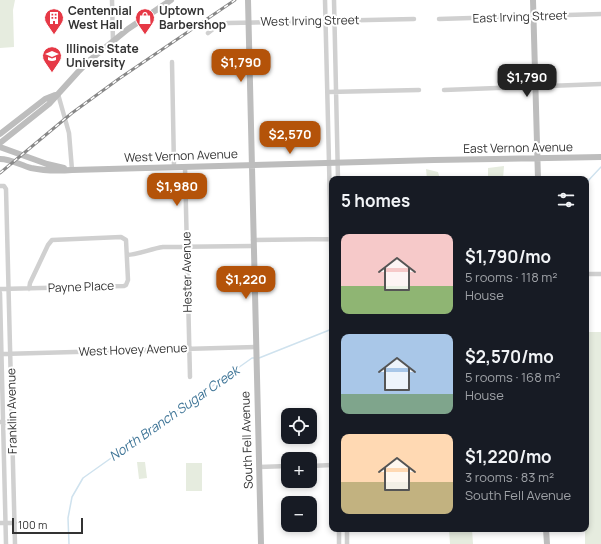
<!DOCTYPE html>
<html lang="en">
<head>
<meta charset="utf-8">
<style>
  :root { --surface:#171b24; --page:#20242c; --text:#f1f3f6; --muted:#9ea1a6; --accent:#b45309 }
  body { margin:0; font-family:Manrope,sans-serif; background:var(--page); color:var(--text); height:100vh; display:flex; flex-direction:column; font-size:15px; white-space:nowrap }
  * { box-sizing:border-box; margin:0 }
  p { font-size:13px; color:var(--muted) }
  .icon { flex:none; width:22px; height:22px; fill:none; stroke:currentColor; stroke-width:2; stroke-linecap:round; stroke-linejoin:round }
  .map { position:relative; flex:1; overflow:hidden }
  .sheet { position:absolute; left:329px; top:176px; width:260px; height:356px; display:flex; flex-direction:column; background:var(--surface); border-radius:8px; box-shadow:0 2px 6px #0003 }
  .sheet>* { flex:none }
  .tools { position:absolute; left:281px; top:408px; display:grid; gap:8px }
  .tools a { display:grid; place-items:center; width:36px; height:36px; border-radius:8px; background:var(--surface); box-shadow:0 2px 6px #0003; font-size:20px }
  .scale { position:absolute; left:12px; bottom:10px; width:71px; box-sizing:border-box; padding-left:4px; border:2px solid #333; border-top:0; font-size:11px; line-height:14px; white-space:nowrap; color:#333; -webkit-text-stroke:3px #fff; paint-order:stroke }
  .price { position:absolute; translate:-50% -34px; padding:0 9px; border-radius:8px; background:var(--accent); color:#fff; font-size:13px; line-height:26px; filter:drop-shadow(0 1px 2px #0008) }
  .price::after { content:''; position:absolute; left:50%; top:24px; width:12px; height:9px; margin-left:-6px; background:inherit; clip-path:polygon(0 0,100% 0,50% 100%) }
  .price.active { background:#222; color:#fff }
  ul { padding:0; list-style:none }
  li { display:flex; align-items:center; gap:12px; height:100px; padding:0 12px }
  li span { display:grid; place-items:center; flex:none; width:112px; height:80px; border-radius:8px; color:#555 }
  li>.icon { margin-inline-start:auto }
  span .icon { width:48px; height:48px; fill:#fffc; stroke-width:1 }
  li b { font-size:17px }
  h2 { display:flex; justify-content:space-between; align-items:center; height:48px; padding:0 12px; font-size:17px }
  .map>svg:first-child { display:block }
</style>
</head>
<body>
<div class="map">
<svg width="601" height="544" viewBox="0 0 601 544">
  <rect width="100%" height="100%" fill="#fff"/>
  <path fill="#e6ecdf" d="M0,0H15L13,10L14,47L0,48Z
    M504,166L503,179H488V168Z
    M426,169L438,172L440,179H427Z
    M586,332H601V544H585Z
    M137,462H145L147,478L139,479Z
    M186,463H202V491H186Z
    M449,529H472L473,544H450Z"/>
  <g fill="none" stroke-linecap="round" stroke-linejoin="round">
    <path stroke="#cfe2ee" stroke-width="1.5" d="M586,183L601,167
      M259,358L332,329
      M69,544L68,518L72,497L83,478L252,358H256"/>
    <path stroke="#d0d0d0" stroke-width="4.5" d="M112,0L113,41
      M325,0L332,285
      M334,0L338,179
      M439,19L601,14
      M208,33L217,26L228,23L414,19
      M172,62L174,167
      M444,90L601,84
      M328,92L419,90
      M58,94L69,133L72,170
      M185,167L190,377
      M0,186H4L6,189L15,544
      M253,240L332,239
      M127,255C140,254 150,249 163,247L253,246
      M586,274H601
      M0,289L124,286L126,285L128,280L126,240L121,237L52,240L48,245L30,283L29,289
      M0,293L6,544
      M2,354L256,347
      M0,422L12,423
      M310,466L332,465
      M259,467L288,466
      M0,523H15
      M339,529V544
      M347,529V544"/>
    <path stroke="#bdbdbd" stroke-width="6" d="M248,0L261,544
      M533,0L538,179
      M0,134L45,99L55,95
      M0,143L49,104L78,72L90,60L128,29L171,0
      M0,147L47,164L64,168
      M0,159C11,159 20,165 31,168C45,171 57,171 72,170L434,160L601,157
      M546,529L547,544"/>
    <g stroke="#888" stroke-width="3">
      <path id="rail" d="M0,173L72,113L120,78L235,0"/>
    </g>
    <use href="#rail" stroke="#fff" stroke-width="1.5" stroke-dasharray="4.5" stroke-linecap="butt"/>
  </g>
  <defs>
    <g id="building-pin" transform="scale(1)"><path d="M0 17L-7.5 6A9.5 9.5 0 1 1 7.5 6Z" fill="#e63946" stroke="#fff"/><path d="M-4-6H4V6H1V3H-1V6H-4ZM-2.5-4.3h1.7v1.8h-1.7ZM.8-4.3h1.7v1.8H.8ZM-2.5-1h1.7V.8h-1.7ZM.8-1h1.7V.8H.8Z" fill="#fff"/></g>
    <g id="shop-pin" transform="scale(1)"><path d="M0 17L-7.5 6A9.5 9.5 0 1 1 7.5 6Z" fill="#e63946" stroke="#fff"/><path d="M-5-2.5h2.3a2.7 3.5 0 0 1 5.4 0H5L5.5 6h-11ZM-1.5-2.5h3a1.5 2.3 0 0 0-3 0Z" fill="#fff"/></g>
    <g id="university-pin" transform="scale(1)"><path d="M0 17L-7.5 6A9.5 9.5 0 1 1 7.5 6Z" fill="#e63946" stroke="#fff"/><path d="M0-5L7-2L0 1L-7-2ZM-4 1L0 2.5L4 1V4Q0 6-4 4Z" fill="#fff"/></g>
  </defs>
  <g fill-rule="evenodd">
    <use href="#building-pin" x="54" y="18"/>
    <use href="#shop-pin" x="145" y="18"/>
    <use href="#university-pin" x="52" y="56"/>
  </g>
  <g text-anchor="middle" stroke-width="4" stroke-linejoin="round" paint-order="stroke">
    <g font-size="12" font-weight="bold" fill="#333" stroke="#fff" text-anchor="start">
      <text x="68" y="15">Centennial<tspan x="68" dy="14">West Hall</tspan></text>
      <text x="159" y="15">Uptown<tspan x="159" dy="14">Barbershop</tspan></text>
      <text x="66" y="53">Illinois State<tspan x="66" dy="14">University</tspan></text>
    </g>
    <g font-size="12" fill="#333" stroke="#fff">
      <text transform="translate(520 17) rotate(-2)" y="4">East Irving Street</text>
      <text transform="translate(310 21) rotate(-1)" y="4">West Irving Street</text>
      <text transform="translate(518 148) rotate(-1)" y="4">East Vernon Avenue</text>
      <text transform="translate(181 156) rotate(-2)" y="4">West Vernon Avenue</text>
      <text transform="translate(187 272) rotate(-91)" y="4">Hester Avenue</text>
      <text transform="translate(81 287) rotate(-2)" y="4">Payne Place</text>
      <text transform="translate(133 350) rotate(-2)" y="4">West Hovey Avenue</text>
      <text transform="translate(12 411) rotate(-91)" y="4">Franklin Avenue</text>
      <text transform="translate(247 440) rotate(-92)" y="4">South Fell Avenue</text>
    </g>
    <g font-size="13" font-style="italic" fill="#3f7597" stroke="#fff">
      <text transform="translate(174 413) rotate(-35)" y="5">North Branch Sugar Creek</text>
    </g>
  </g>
</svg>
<div class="tools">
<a><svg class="icon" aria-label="locate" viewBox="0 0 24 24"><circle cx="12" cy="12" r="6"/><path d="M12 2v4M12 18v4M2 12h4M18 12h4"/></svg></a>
<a>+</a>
<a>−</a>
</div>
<div class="scale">100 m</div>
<b class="price" style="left:241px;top:83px">$1,790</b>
<b class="price active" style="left:527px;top:98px">$1,790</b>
<b class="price" style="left:290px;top:155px">$2,570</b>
<b class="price" style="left:177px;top:207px">$1,980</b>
<b class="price" style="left:246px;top:300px">$1,220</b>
<section class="sheet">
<h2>5 homes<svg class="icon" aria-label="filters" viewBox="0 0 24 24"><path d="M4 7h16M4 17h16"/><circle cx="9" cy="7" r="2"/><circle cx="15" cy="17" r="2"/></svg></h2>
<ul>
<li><span style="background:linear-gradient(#f6c9c9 65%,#8fb573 0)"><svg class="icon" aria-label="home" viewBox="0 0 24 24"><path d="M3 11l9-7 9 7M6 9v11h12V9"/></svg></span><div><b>$1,790/mo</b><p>5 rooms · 118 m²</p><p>House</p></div></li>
<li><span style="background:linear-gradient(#a9c7e8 75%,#7fa58c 0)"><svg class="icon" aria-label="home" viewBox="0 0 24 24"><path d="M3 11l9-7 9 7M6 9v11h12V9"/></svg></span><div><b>$2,570/mo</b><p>5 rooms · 168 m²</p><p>House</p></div></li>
<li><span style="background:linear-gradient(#ffd9b3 60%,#c2b280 0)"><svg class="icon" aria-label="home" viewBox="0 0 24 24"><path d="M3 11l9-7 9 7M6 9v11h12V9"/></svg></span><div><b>$1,220/mo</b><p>3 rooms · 83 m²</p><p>South Fell Avenue</p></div></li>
</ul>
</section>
</div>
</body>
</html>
